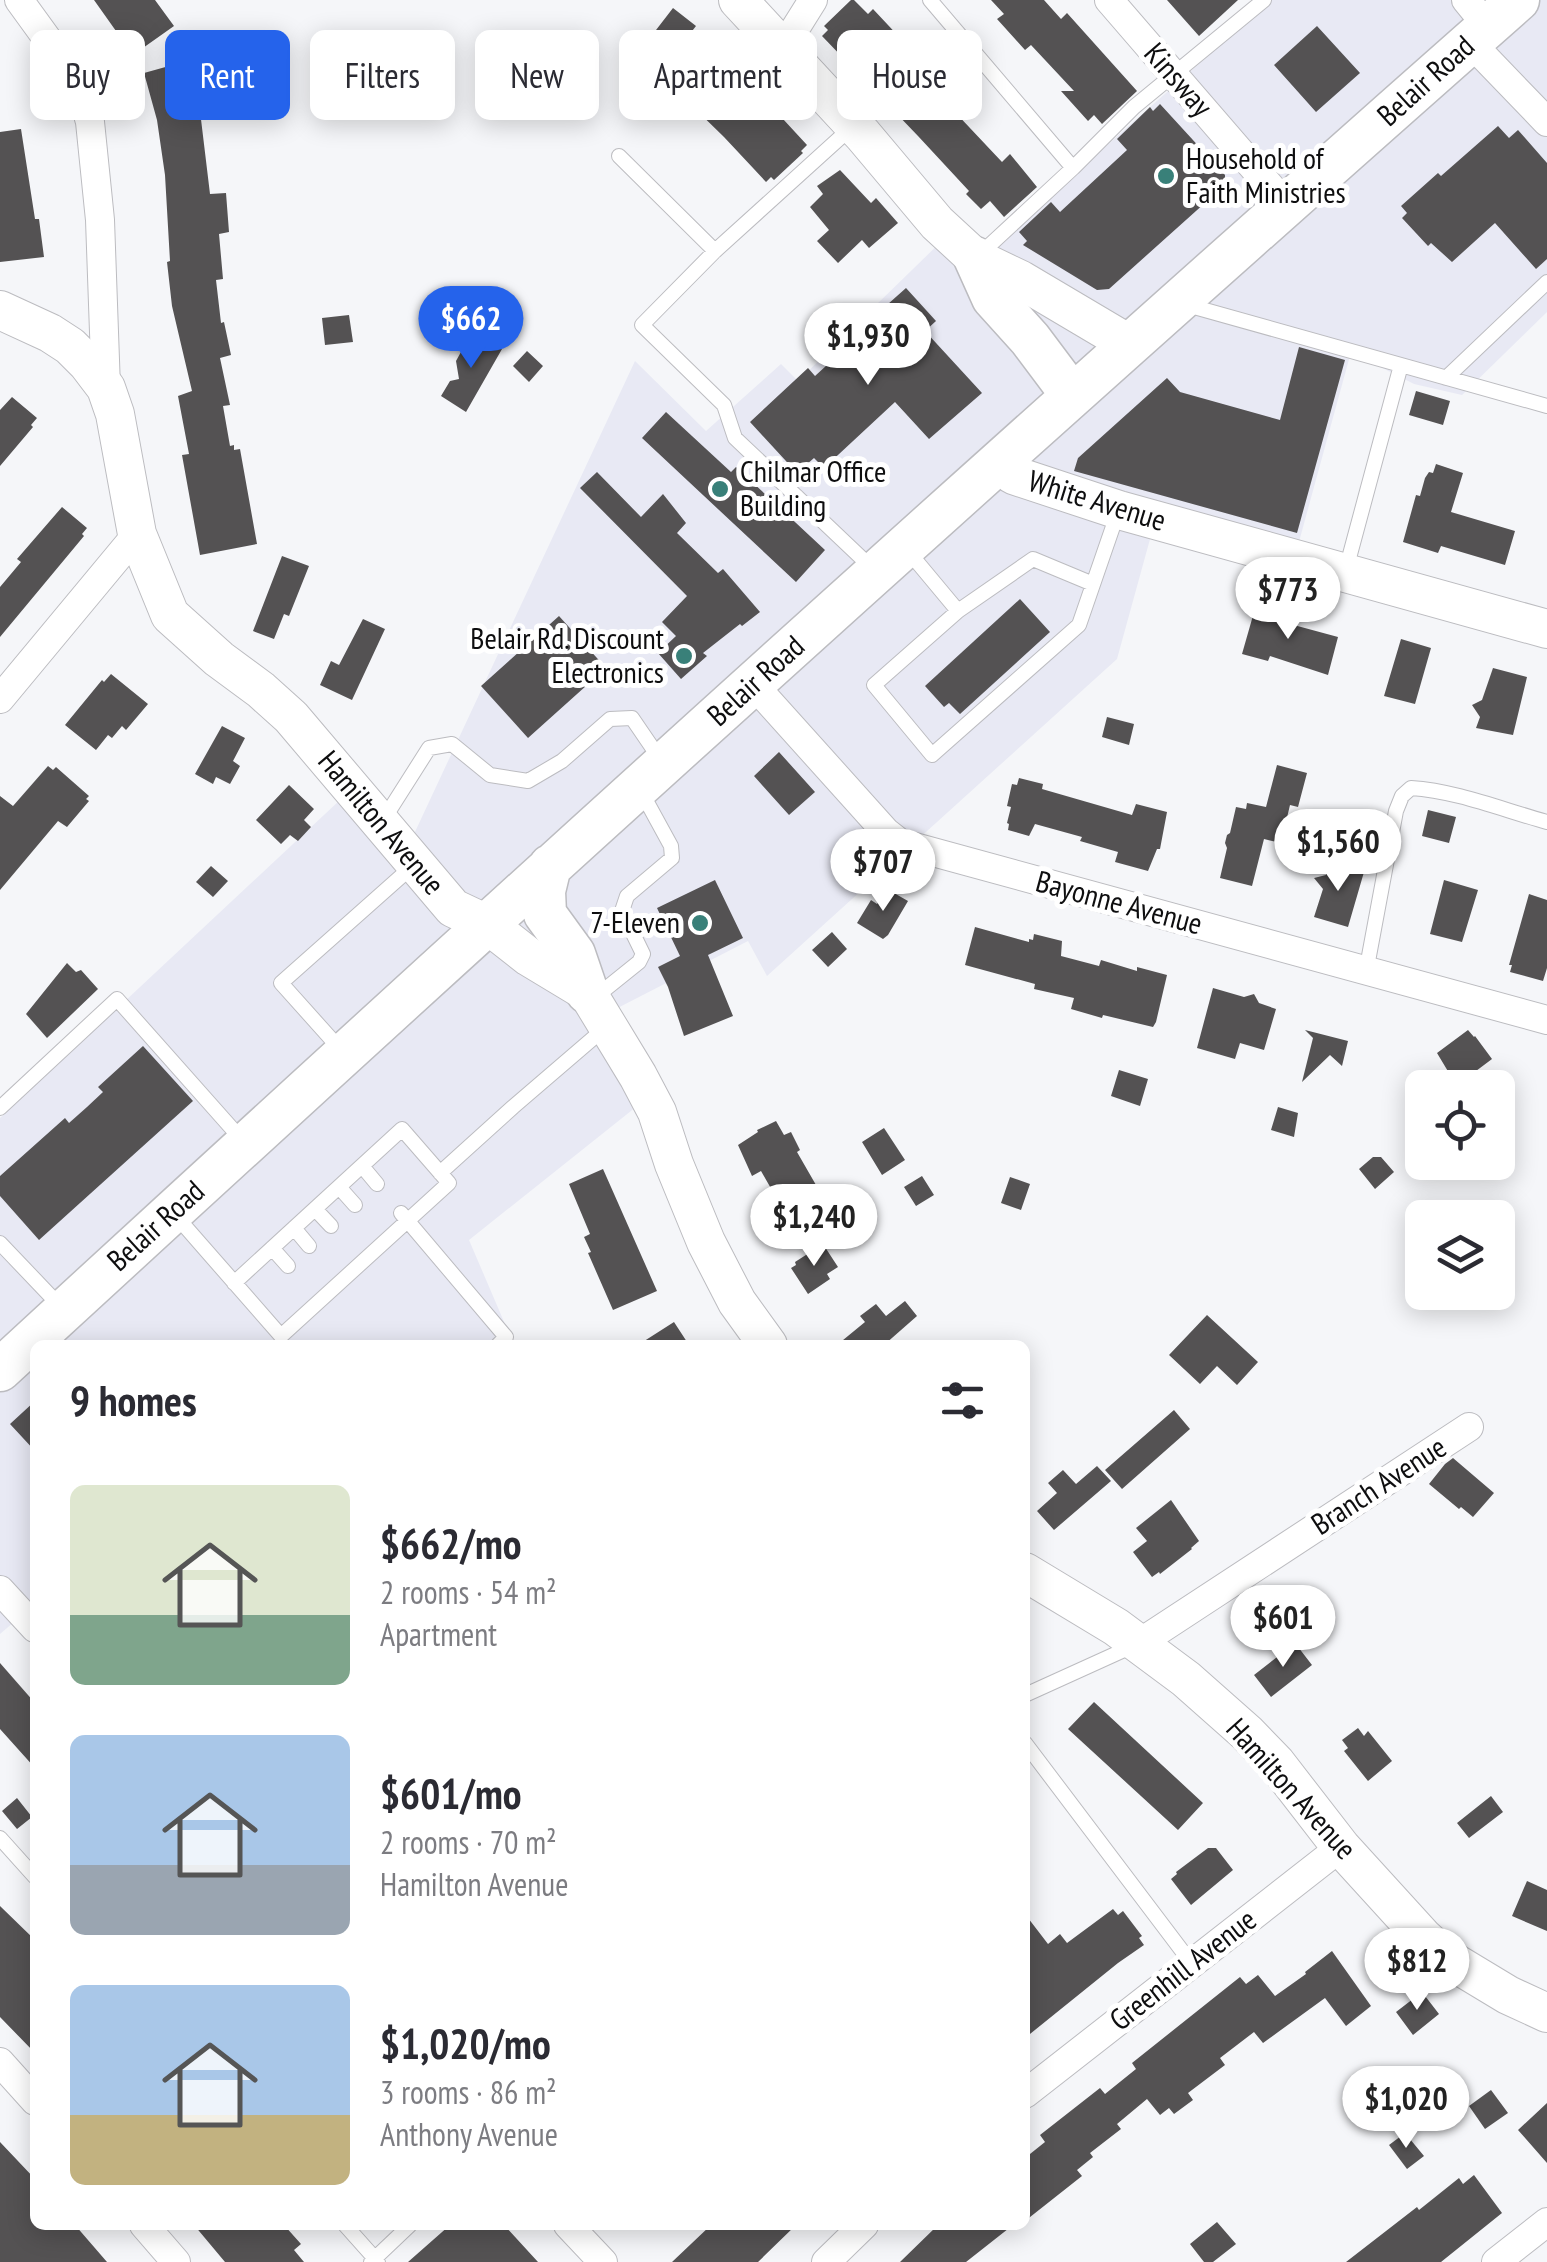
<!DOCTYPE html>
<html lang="en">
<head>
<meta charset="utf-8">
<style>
  :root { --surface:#fff; --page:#f2f2f3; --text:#2b2b33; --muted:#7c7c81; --accent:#2563eb }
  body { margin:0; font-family:"PT Sans Narrow",sans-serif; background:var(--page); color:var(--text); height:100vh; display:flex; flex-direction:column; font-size:38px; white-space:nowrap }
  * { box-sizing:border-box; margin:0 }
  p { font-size:32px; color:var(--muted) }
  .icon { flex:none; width:55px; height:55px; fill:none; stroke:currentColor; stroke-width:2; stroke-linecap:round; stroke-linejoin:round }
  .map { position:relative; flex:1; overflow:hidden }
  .side { position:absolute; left:30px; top:1340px; width:1000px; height:890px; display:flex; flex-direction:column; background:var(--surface); border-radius:15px; box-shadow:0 5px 25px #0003 }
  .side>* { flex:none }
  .top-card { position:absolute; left:30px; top:30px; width:1000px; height:90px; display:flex; gap:20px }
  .tools { position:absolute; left:1405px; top:1070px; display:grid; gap:20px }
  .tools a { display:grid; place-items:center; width:110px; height:110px; border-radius:15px; background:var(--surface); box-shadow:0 5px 25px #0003; font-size:50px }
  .price { position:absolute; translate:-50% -85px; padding:0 22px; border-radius:35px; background:#fff; color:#222; font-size:32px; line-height:65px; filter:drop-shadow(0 2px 5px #0008) }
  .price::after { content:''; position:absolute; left:50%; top:60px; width:30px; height:22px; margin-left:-15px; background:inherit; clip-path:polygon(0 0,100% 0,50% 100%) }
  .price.selected { background:var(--accent); color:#fff }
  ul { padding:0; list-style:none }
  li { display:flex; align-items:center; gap:30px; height:250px; padding:0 40px }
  li span { display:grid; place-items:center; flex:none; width:280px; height:200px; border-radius:15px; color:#555 }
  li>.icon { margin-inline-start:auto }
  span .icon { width:120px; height:120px; fill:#fffc; stroke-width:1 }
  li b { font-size:42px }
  h2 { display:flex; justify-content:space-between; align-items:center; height:120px; padding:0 40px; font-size:42px }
  .tag { padding:0 35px; border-radius:15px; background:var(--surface); box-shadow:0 5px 25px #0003; font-size:35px; line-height:90px }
  .tag.selected { background:var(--accent); color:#fff }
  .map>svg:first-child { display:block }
</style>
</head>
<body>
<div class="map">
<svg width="1547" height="2262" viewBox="0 0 1547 2262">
  <rect width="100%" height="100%" fill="#f5f6f9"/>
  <path fill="#e8e9f4" d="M1271,0H1547V312L1462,395L1414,384L1351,352L1294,560L1155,521L1117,659L767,976L748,941L604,1015L646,1099L469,1240L514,1345H35V1604L0,1634V1118L356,785L407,849L635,361L706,431L781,364L798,381L951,232L984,254Z"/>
  <path fill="#545253" d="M94,0H155L174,26L133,55Z
    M851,0H854L868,14L873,9L946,87L940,92L955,108L953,110L1002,162L1010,154L1037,187L1004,217L990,201L981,209L966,194L969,191L918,136L822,36L828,30L824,26Z
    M991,0H1044L1061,19L1067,13L1137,91L1102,124L1094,115L1088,121L1061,91H1074L1031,45L1025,50L997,19L1004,14Z
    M1167,0H1238L1199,36Z
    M673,8L696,26L689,35L715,59L722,53L807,145L801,151L803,153L774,180L771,177L766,182L724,137L684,98L691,92L672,71L648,53L650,50L647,48L649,45L646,43Z
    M1317,26L1360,73L1316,112L1274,65Z
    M187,61L200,111L210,194L226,193L229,232L219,234L223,279L216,280L221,323L224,322L231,355L220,358L230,405L223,406L230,446L234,445V450L240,449L257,544L200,555L182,455L189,454L178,396L192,391L172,306L167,262L170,261L165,175L157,120L144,73Z
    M1160,104L1225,175V185L1109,289L1097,290L1023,245L1027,241L1019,232L1051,202L1060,212L1127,150L1117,139L1150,107L1153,111Z
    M1498,126L1509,138L1518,130L1547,163V259L1536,269L1495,223L1452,262L1431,243L1428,246L1402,218L1407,213L1401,206L1438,173L1441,176Z
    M21,129L35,219H39L44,257L0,262V132Z
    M840,170L871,203L876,198L898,223L869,248L862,240L838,263L817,241L829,230L810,207L823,194L817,186Z
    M906,288L936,321L925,331L982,393L929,439L895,402L824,468L814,458L797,473L750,422L808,368L815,376L863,332L860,329Z
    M349,315L353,342L325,345L322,318Z
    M472,332L502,349L466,412L441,396L450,381L459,379L456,361Z
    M1299,347L1345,360L1297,533L1074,471L1078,458L1167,378L1180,392L1280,420Z
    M527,351L543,366L529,382L513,366Z
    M1416,391L1450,401L1443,425L1409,415Z
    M12,397L37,418L31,425L33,427L0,466V410Z
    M666,412L731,472L736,467L825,550L796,582L642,438Z
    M1436,464L1463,473L1451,512L1515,531L1505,565L1441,546L1438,553L1403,542L1416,495L1420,496L1425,478L1429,472L1433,473Z
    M597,472L641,517L663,494L686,523L677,533L718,573L723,569L760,612L742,626L740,624L703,653L707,656L681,679L658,653L676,636L662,622L687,596L580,488Z
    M62,507L87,528L82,534L84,536L0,637V587L21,562L17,559Z
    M282,556L309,566L289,616L284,614L274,639L253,631Z
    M1020,599L1050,632L960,714L949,703L944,707L925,686Z
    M1256,605L1282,612L1279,621L1338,637L1328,675L1270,656L1268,661L1242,654Z
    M559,616L606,668L528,738L481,686Z
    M363,619L385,629L352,700L320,685L331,661L339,665Z
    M1401,639L1431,648L1415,704L1384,696Z
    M1493,668L1527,677L1513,735L1476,728L1480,717L1472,705L1482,700Z
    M111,674L148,704L126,730L122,726L112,738L108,735L96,750L65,725L102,680L104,682Z
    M1107,717L1134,724L1129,745L1102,737Z
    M222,726L245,738L233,761L240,766L230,784L216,777L213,784L195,774Z
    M779,752L815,792L789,815L754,776Z
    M1277,765L1307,773L1298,807L1290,805L1281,843L1264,839L1252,886L1220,878L1227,848L1225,843L1227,835L1230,833L1236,807L1246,809L1247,803L1266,807Z
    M48,766L53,770L56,767L89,796L86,799L89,801L67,827L58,821L0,890V796L13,806Z
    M1019,778L1043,784L1042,789L1132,815L1136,804L1167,812L1160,849H1157L1148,871L1115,862L1118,852L1080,841L1082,837L1035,824L1029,836L1008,830L1009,824L1007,823L1011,807L1007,806L1012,784L1017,785Z
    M289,785L314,809L304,820L311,827L298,841L290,835L281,844L256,820Z
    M1428,810L1456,817L1449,843L1422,836Z
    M1330,862L1364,872L1348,927L1314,917L1323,889L1314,878L1326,875Z
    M211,866L228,881L213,897L196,882Z
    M715,880L743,938L708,955L733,1016L684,1036L668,987L658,967L680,956L657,908Z
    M1444,880L1478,890L1462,942L1430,934Z
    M887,889L908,901L888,935L883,939L857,923L871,900L877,904Z
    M1529,894L1547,900V968L1543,981L1510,972L1512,965H1509Z
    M975,927L1029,942V939L1033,940L1034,934L1062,941L1061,956L1099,966L1101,960L1137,971V967L1167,975L1156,1022L1153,1027L1103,1015L1102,1018L1071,1009L1074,998L1034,989L1035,984L965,965Z
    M832,932L847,949L828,967L812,950Z
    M67,963L76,972L81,970L98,989L47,1038L26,1014Z
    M1213,988L1244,997L1254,994L1259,1003L1276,1009L1264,1050L1240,1043L1235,1059L1197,1048Z
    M1305,1030L1348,1041L1342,1066L1330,1055L1302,1082L1313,1038Z
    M1468,1030L1474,1037L1475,1036L1492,1059L1476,1071L1489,1088H1429L1449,1073L1437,1053Z
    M143,1046L193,1101L39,1240L0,1196V1176L65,1118L69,1123L87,1107L103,1092L98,1087Z
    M1119,1070L1148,1079L1140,1106L1111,1096Z
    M1278,1107L1298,1113L1294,1137L1271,1130Z
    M776,1121L784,1135L791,1132L800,1150L797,1152L816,1185L810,1189L826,1215L796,1232L761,1171L752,1176L738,1145L758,1132L757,1130Z
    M884,1128L905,1160L882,1175L862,1142Z
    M1373,1157H1381L1394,1172L1375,1189L1359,1169Z
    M603,1169L657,1291L613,1310L588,1253L591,1252L584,1237L590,1234L569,1184Z
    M922,1176L934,1195L916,1206L904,1187Z
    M1010,1177L1030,1184L1021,1210L1001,1203Z
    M823,1244L838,1267L827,1274L830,1279L808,1294L791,1268L796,1265L795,1262Z
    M905,1301L917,1316L884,1345H837L865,1322L860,1316L876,1304L886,1316Z
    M1207,1315L1258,1362L1237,1385L1217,1366L1200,1384L1169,1355Z
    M674,1322L689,1345H638Z
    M35,1401V1451L10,1424Z
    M1174,1410L1190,1429L1122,1489L1105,1470Z
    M1453,1458L1494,1493L1473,1517L1461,1507L1459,1509L1429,1484L1445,1464Z
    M1097,1466L1111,1481L1054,1530L1037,1511L1057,1493L1048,1483L1063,1470L1076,1484Z
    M1171,1500L1199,1541L1191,1548L1192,1549L1160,1574L1159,1572L1152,1577L1133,1552L1147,1541L1136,1528Z
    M1295,1643L1312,1665L1271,1697L1254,1675Z
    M0,1663L35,1703V1768L0,1729Z
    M1094,1702L1203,1803L1178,1830L1068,1729Z
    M1358,1728L1364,1736L1368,1731L1392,1761L1368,1781L1344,1751L1348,1748L1342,1740Z
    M1491,1796L1503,1812L1469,1838L1457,1823Z
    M17,1798L32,1817L17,1829L2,1811Z
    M1208,1848H1216L1233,1870L1191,1905L1171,1879L1177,1874L1176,1872Z
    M1527,1881L1547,1890V1931L1512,1916Z
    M0,1906L35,1940V2053L0,2017Z
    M1113,1909L1118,1915L1123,1911L1142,1936L1139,1938L1144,1945L1118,1963L1025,2038V1914L1048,1944L1060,1934L1067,1943Z
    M1332,1951L1371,2006L1346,2026L1325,1998L1263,2043L1254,2032L1220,2058L1225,2065L1188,2093L1193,2100L1174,2114L1169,2108L1160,2115L1147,2099L1117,2124L1121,2129L1090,2153L1093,2157L1077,2170L1082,2176L1025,2221V2158L1045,2142L1040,2135L1100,2088L1105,2094L1136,2069L1132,2063L1240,1977L1246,1984L1258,1975L1275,1996L1306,1974L1305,1972Z
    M1422,1992L1439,2014L1413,2035L1396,2012Z
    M1491,2090L1508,2113L1485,2129L1469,2106Z
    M1547,2103V2163L1518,2130Z
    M1405,2133L1424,2156L1407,2169L1389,2145Z
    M0,2142L35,2179V2225H75L107,2262H0Z
    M1474,2175L1502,2213L1441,2262H1346L1417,2207L1419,2210L1459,2178L1463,2184Z
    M1217,2222L1236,2244L1213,2262H1204L1190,2244Z
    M194,2225H284L301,2244L294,2250L304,2262H225Z
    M450,2225H504L538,2262H408Z
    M711,2225H796L758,2262H672Z
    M938,2225H1013L966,2262H900Z"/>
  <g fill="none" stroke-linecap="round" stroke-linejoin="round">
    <g stroke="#bcbcc0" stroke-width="16">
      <path id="lane" d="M930,0L1073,168
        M853,126L715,251L642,325L724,405L735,438L872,568
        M619,156L715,251
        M978,256L1073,168L1134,107L1264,0
        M1187,305L1547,406
        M1446,378L1547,282
        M908,551L958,611
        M1345,573L1401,365
        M1093,584L1033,559L958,611L874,685L932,755L1079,625L1118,512
        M382,822L429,748L452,744L490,775L528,781L562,761L610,719L632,718L660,759
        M1366,972L1396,811L1402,796L1411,788C1457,791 1503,810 1547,822
        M593,999L639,962L643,954L622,911L627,896L672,858L671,846L642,793
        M341,1050L281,983L415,864
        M0,1108L117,999L243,1141
        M362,1166L377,1184
        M440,1173L513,1107L605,1028
        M339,1187L355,1205
        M315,1209L331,1226
        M401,1213L506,1337L498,1345
        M176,1216L281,1336L449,1183L402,1129L234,1283
        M294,1228L309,1246
        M0,1243L60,1306
        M272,1248L288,1266
        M1025,1695L1133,1646
        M1025,1743L1192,1964
        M0,1838L35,1877
        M345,2225L378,2262
        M371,2262L410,2225"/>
    </g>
    <g stroke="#bcbcc0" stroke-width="30">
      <path id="street" d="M19,0L69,69L82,94L90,122L100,220L106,388
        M1109,0L1286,205
        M1466,0L1488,27
        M1470,42L1547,122
        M783,48L813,0
        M753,684L886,832L900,843L1547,1020
        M0,699L137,534
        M0,1590L35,1628
        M1138,1644L1469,1427
        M0,2062L35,2101
        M1025,2094L1341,1847
        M144,2225L176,2262
        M568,2225L603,2262
        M826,2262L864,2225
        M1496,2262L1547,2222"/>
    </g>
    <g stroke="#bcbcc0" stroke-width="40">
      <path id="secondary" d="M738,0L863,135L937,223L975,258L1021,280L1129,344
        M0,310L50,333L70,346L87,363L106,388L115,414L137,534L170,615L219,659L261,690L291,717L453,908L487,924L529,957L587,992L638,1076L657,1112L674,1164L706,1242L737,1302L768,1345
        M1001,460L1013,475L1119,510L1547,629
        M1025,1572L1116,1627L1186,1679L1247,1733L1276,1763L1341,1847L1423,1937L1445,1957L1508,1995L1547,2013"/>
    </g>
    <g stroke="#bcbcc0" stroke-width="45">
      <path id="primary" d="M975,258L993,298L1030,339L1072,395
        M550,866L544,891L545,914L574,954L587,992
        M0,1370C502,908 1007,451 1518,0"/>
    </g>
    <use href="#lane" stroke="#fff" stroke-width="14"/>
    <use href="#street" stroke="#fff" stroke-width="28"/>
    <use href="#secondary" stroke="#fff" stroke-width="38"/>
    <use href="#primary" stroke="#fff" stroke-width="42"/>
  </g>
  <g fill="#398079" stroke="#fff" stroke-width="4">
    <circle cx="1166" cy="176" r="10"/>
    <circle cx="720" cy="489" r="10"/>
    <circle cx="684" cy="656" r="10"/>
    <circle cx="700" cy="923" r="10"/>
  </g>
  <g text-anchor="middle" stroke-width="10" stroke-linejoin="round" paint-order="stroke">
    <g font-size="30" fill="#0e0e0f" stroke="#fff">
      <text transform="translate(1178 80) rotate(49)" y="10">Kinsway</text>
      <text transform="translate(1426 81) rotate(-42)" y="10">Belair Road</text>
      <text transform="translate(1097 501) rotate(17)" y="10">White Avenue</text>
      <text transform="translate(756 681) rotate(-42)" y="10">Belair Road</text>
      <text transform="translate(381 823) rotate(50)" y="10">Hamilton Avenue</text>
      <text transform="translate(1119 903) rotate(15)" y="10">Bayonne Avenue</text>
      <text transform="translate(156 1226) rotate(-42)" y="10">Belair Road</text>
      <text transform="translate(1379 1486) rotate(-33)" y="10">Branch Avenue</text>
      <text transform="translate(1291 1789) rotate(48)" y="10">Hamilton Avenue</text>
      <text transform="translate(1183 1970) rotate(-38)" y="10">Greenhill Avenue</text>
    </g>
    <g font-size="30" fill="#0e0e0f" stroke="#fff" text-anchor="start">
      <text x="1186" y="169">Household of<tspan x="1186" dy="34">Faith Ministries</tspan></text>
      <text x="740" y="482">Chilmar Office<tspan x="740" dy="34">Building</tspan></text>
      <text x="664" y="649" text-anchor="end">Belair Rd. Discount<tspan x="664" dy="34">Electronics</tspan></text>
      <text x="680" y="933" text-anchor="end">7-Eleven</text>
    </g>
  </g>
</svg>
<div class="tools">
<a><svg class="icon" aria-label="locate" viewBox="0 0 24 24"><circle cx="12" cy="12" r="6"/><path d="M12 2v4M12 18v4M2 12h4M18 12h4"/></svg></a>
<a><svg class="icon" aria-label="layers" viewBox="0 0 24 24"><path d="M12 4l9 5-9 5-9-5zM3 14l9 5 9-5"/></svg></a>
</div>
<b class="price selected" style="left:471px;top:371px">$662</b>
<b class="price" style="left:868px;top:388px">$1,930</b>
<b class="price" style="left:1288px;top:642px">$773</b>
<b class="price" style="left:1338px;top:894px">$1,560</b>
<b class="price" style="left:883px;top:914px">$707</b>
<b class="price" style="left:814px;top:1269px">$1,240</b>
<b class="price" style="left:1283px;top:1670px">$601</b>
<b class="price" style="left:1417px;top:2013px">$812</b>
<b class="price" style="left:1406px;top:2151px">$1,020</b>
<div class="top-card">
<a class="tag">Buy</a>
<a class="tag selected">Rent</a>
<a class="tag">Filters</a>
<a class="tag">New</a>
<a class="tag">Apartment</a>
<a class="tag">House</a>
</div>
<section class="side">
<h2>9 homes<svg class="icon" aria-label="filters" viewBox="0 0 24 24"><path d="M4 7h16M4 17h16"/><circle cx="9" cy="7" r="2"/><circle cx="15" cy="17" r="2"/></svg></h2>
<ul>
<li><span style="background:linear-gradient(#dfe7d0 65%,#7fa58c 0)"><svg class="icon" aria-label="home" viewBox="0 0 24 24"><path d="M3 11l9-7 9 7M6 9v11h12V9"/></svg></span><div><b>$662/mo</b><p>2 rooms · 54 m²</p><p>Apartment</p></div></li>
<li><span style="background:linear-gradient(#a9c7e8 65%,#9aa5b1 0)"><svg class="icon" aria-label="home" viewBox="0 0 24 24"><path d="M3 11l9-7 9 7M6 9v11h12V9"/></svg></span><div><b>$601/mo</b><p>2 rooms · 70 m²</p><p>Hamilton Avenue</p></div></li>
<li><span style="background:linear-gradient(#a9c7e8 65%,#c2b280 0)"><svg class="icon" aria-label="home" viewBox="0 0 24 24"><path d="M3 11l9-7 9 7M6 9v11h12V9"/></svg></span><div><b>$1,020/mo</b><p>3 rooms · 86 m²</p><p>Anthony Avenue</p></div></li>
</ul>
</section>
</div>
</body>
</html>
